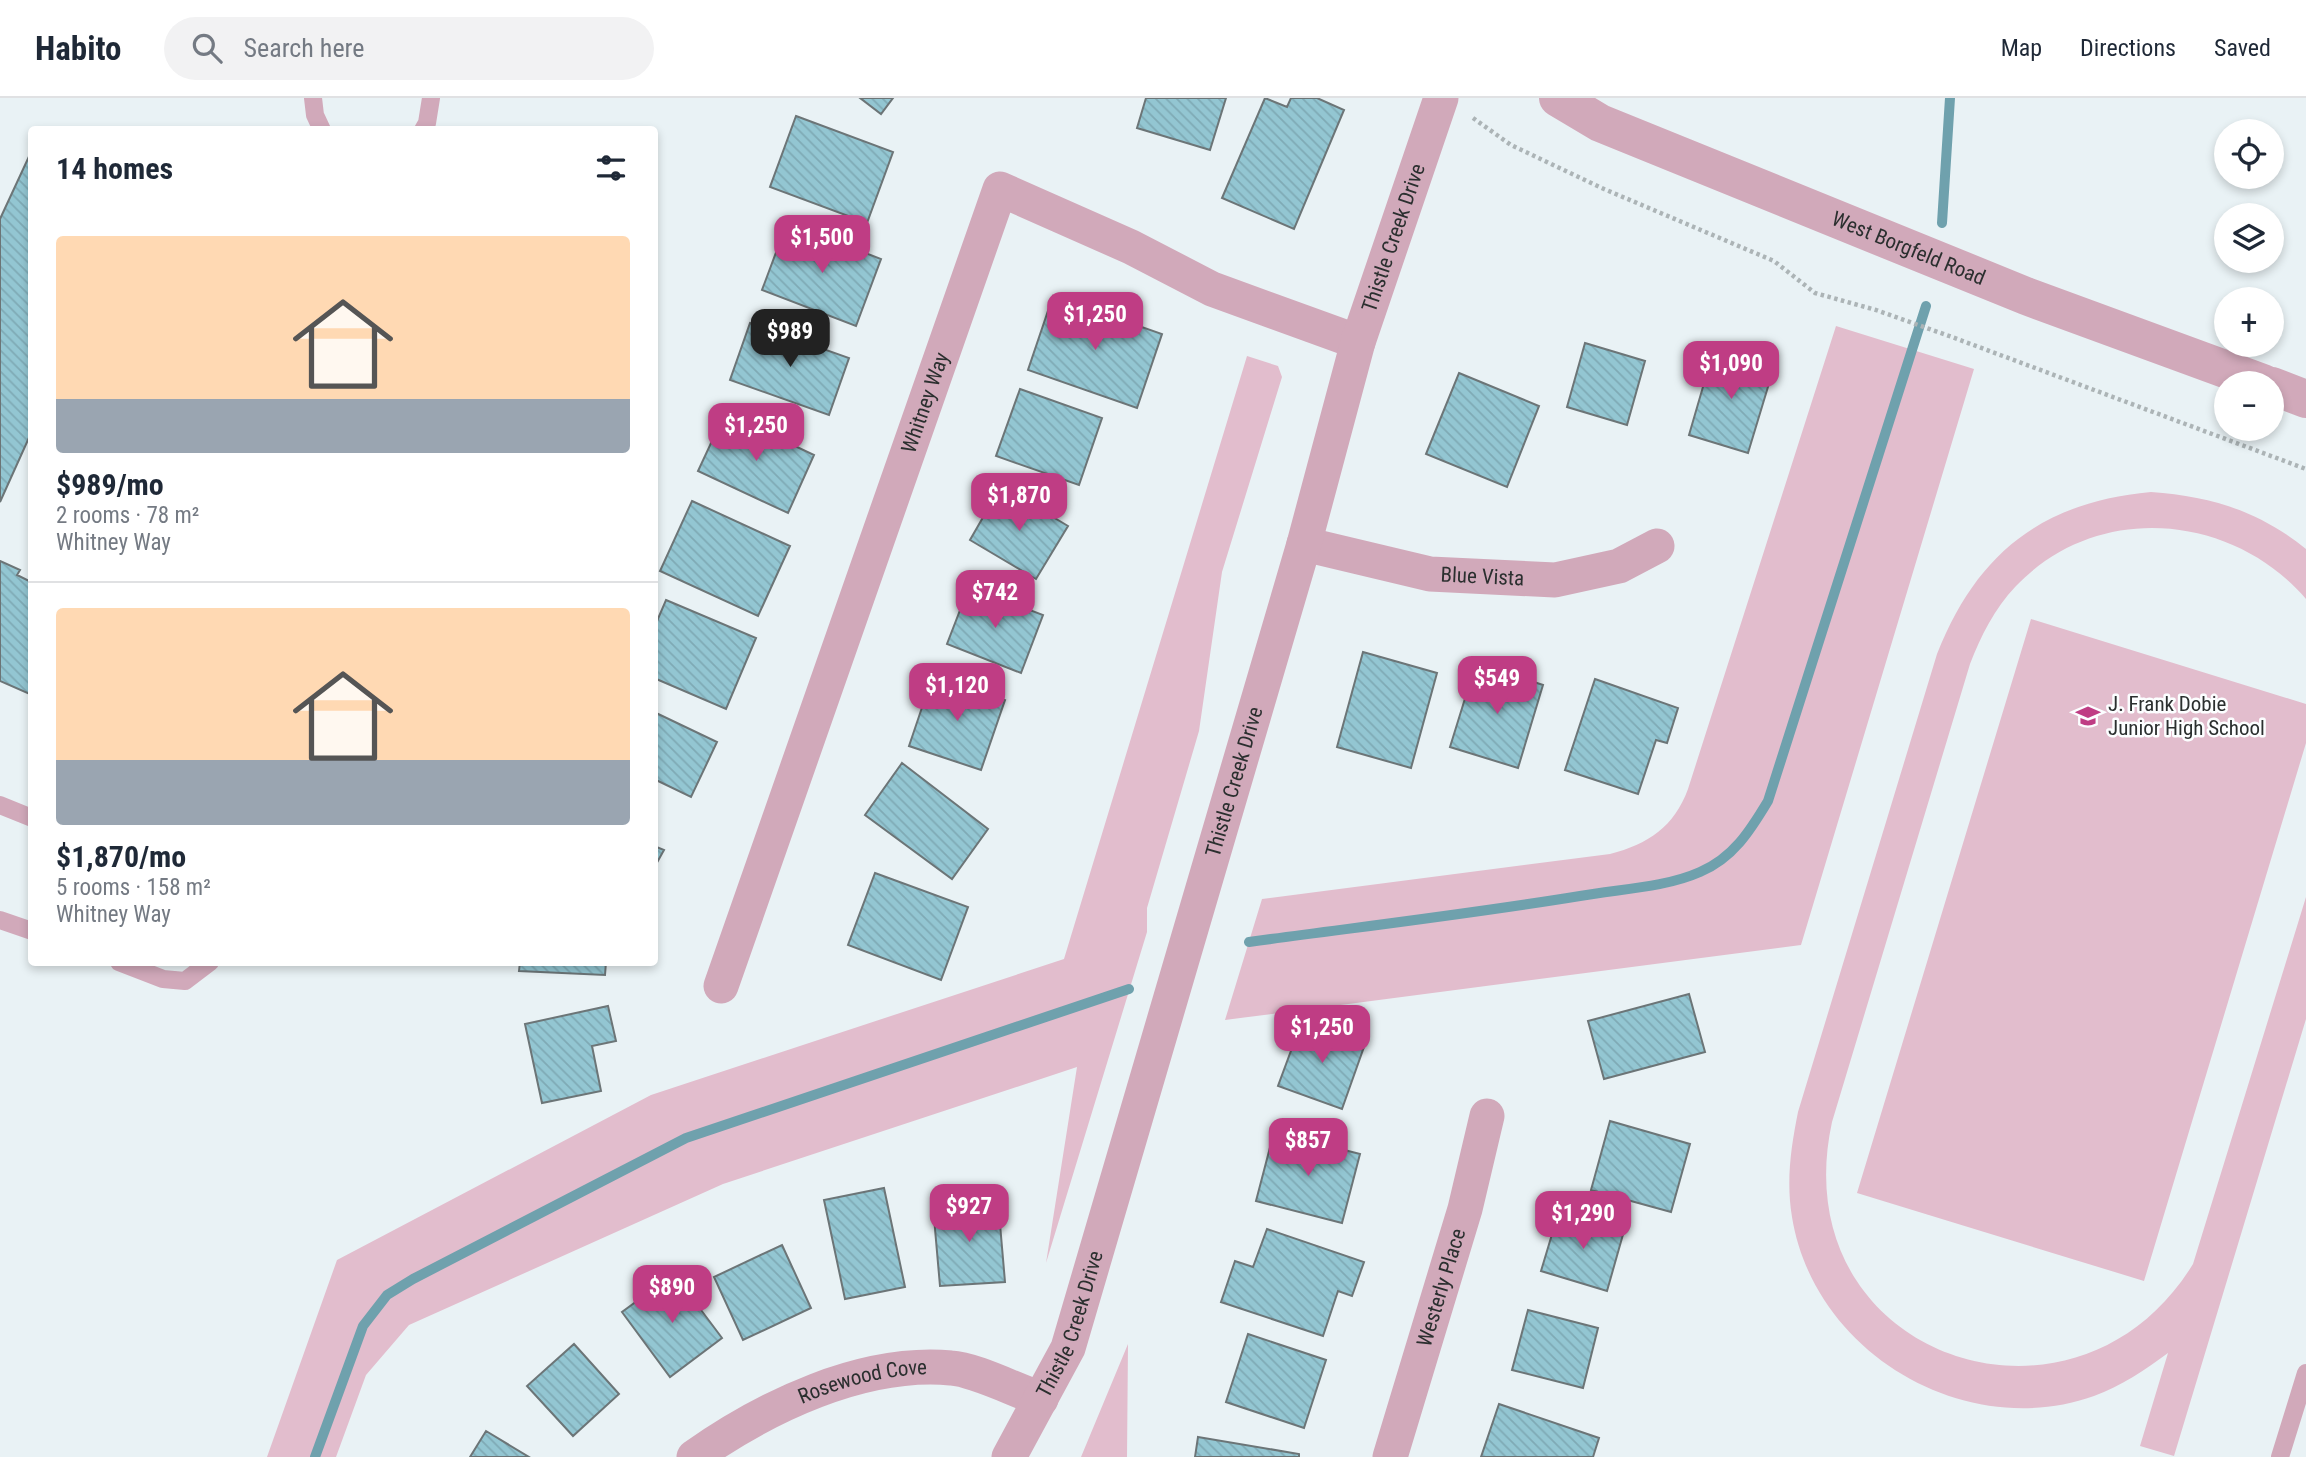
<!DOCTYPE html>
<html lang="en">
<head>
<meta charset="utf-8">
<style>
  :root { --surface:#fff; --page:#f2f2f3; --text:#1f2937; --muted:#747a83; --line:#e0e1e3; --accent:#bf3d84 }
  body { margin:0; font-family:"Roboto Condensed",sans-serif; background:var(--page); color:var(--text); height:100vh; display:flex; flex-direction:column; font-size:26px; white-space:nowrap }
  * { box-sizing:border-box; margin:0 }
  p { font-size:23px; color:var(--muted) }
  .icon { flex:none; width:38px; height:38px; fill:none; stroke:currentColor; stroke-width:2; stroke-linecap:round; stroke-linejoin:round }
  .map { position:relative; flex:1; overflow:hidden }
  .sheet { position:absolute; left:28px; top:28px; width:630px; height:840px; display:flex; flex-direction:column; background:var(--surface); border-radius:7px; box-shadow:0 4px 10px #0003 }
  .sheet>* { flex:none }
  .buttons { position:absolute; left:2214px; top:21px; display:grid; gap:14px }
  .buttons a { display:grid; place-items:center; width:70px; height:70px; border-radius:50%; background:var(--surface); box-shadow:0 4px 10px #0003; font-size:35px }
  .price { position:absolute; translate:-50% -60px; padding:0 16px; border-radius:14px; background:var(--accent); color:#fff; font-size:23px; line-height:46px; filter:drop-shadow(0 2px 4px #0008) }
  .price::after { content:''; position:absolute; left:50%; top:42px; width:21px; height:16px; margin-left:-10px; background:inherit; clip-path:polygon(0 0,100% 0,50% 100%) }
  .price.active { background:#222; color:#fff }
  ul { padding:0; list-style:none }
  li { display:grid; align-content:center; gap:14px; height:371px; padding:0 28px }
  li+li { border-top:2px solid var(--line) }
  li span { display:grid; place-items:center; height:217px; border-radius:7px; color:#555 }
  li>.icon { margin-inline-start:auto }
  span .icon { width:126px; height:126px; fill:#fffc; stroke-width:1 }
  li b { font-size:30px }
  h2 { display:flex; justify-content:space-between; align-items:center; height:84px; padding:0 28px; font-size:30px }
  header { display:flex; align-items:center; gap:42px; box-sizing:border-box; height:98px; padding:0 35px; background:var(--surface); border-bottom:2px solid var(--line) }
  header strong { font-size:33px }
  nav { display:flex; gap:38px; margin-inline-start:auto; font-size:24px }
  .search { width:490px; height:63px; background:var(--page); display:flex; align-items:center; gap:18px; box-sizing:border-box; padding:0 24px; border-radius:38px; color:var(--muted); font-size:26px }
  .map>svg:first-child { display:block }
</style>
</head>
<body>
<header>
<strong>Habito</strong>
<div class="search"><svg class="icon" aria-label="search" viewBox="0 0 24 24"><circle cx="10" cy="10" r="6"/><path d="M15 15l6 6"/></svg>Search here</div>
<nav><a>Map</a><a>Directions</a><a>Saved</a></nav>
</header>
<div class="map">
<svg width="2306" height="1359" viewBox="0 0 2306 1359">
  <defs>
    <pattern id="building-back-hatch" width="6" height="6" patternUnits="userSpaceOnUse" patternTransform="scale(1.75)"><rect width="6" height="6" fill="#93c6d2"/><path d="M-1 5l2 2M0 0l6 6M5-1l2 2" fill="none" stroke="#7faab5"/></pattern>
  </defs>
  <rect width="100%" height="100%" fill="#e9f2f5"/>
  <path fill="#e2bdcd" d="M1836,228L1974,271L1801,847L1225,922L1262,801L1610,756C1648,746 1674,729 1688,691Z
    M1247,258L1278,268L1282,279L1222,474L1199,633L1147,810V834L1046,1165L1077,969L723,1086L409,1227L366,1277L336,1359H267L337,1162L651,997L1064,861Z
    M2151,394C2210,398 2259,413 2306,451V501C2232,415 2097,403 2016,488C1994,511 1981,538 1970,566L1832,1024C1781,1259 2075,1359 2193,1166L2306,799V921L2174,1358L2140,1348L2168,1255C2145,1272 2121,1288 2094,1298C1965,1344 1814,1255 1792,1119C1786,1083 1791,1049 1798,1014L1937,556C1977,455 2042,404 2151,394Z
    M2031,521L2306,606V645L2144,1183L1857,1095Z
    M1128,1246L1127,1359H1081Z"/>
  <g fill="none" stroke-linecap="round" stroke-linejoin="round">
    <path stroke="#6fa1ad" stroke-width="10" d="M1942,125L1950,0
      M1249,844C1359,829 1470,816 1580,798C1618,791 1664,790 1700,774C1733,760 1750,733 1768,703L1926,208
      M315,1359L363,1228L387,1197L413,1181L686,1040L1129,891"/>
  </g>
  <path fill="url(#building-back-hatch)" stroke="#6c7577" stroke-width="2" d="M860,0H893L881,16Z
    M1146,0H1226L1210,52L1137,30Z
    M1265,0L1287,9L1291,0H1317L1344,12L1294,131L1222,100Z
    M796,18L893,54L867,125L770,89Z
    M32,52V333L0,404V121Z
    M787,125L881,161L856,228L762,192Z
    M1053,198L1162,236L1137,310L1028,272Z
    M750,225L849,260L829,317L730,282Z
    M1585,245L1645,263L1627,327L1567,309Z
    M1714,251L1774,269L1748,355L1689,337Z
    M1459,275L1539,308L1507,389L1426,356Z
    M1020,291L1102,320L1079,387L996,358Z
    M725,315L814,357L788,415L698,373Z
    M1001,388L1068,428L1036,481L970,442Z
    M692,403L790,448L758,518L660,473Z
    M0,463L20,472L17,477L29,483L32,479V597L0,583Z
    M969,489L1043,517L1021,575L947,546Z
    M666,502L756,540L726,611L654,580V530Z
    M1363,554L1437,575L1411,670L1337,649Z
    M1476,565L1543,587L1518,670L1450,649Z
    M933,577L1005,602L981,672L909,648Z
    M1595,581L1678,610L1667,645L1656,642L1638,696L1565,672Z
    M654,614L717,644L691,699L654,681Z
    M902,665L988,731L952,781L865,717Z
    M654,748L664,752L654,770Z
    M875,775L968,809L941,882L848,847Z
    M520,864H606L605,877L519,873Z
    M1689,896L1705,954L1604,981L1588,923Z
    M608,908L616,943L592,948L601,993L542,1005L525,926Z
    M1302,923L1365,946L1342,1011L1278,988Z
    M1610,1023L1690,1046L1671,1114L1591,1092Z
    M1274,1034L1360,1056L1342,1125L1256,1103Z
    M884,1090L905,1189L845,1201L824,1102Z
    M998,1103L1005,1184L940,1188L933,1108Z
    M1559,1113L1624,1133L1607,1193L1541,1173Z
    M1267,1131L1364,1164L1352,1198L1338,1193L1323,1238L1221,1204L1235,1163L1253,1169Z
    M782,1147L811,1210L743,1242L714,1179Z
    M674,1176L722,1240L670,1279L622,1214Z
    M1528,1212L1598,1230L1583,1290L1512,1272Z
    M1248,1236L1326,1262L1304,1330L1226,1304Z
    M574,1246L619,1296L573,1338L527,1288Z
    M1499,1306L1599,1340L1593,1359H1481Z
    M486,1333L529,1359H470Z
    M1198,1339L1299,1356V1359H1195Z"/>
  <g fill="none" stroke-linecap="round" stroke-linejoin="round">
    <path stroke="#acb4b6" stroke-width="4.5" stroke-dasharray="3.5 3.5" stroke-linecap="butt" d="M1473,20L1511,47L1604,91L1774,163L1815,195L1876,212L1952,239L2306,371"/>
    <path stroke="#d1a9ba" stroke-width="18" d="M313,0L315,17L322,32
      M423,32L427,25L431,0
      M0,707L32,720
      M0,822L32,833
      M119,864L163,881L185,883L210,864
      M2280,1359L2306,1275"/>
    <g stroke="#d1a9ba" stroke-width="35">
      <path id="s1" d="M1304,446L1430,476L1555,482L1619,468L1657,448"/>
      <path id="s2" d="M721,888L1000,91L1131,149L1212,191L1358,244"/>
      <path id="s3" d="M694,1359C765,1309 862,1262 951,1270C974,1271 1017,1293 1041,1301"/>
      <path id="s4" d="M1009,1359L1068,1250L1304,446L1358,244L1441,0"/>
      <path id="s5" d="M1390,1359L1465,1111L1487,1018"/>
    </g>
    <g stroke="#d1a9ba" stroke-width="38">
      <path id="s6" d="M1558,0L1600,25L2026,198L2263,285"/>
      <path d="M2272,288L2306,301"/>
    </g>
  </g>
  <defs>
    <g id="school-bare" transform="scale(1.89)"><path d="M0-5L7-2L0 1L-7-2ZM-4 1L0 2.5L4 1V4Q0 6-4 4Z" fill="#bf3d84" stroke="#fcfeff" stroke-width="2.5" paint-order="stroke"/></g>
  </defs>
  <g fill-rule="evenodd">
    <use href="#school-bare" x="2088" y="618"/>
  </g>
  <g text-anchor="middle" stroke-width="5" stroke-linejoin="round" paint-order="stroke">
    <g font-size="21" fill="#2b2f2f" stroke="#fcfeff">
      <text dy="7" stroke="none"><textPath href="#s4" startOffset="1281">Thistle Creek Drive</textPath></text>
      <text dy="7" stroke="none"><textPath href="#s6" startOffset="382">West Borgfeld Road</textPath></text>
      <text dy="7" stroke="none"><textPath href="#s2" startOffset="618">Whitney Way</textPath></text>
      <text dy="7" stroke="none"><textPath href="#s1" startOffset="182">Blue Vista</textPath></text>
      <text dy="7" stroke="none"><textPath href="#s4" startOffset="714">Thistle Creek Drive</textPath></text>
      <text dy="7" stroke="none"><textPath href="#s5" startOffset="177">Westerly Place</textPath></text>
      <text dy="7" stroke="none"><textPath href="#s4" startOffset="147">Thistle Creek Drive</textPath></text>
      <text dy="7" stroke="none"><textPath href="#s3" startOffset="187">Rosewood Cove</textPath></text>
    </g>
    <g font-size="21" fill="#2b2f2f" stroke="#fcfeff" text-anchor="start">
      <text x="2108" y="613">J. Frank Dobie<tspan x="2108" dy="24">Junior High School</tspan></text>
    </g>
  </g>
</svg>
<div class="buttons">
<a><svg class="icon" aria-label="locate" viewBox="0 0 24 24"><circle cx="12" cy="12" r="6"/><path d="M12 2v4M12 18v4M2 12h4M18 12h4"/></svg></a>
<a><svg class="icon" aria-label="layers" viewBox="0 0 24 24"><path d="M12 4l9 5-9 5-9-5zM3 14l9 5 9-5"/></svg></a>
<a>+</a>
<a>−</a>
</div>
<b class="price" style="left:822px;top:177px">$1,500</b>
<b class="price" style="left:1095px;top:254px">$1,250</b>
<b class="price active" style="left:790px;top:271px">$989</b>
<b class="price" style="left:1731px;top:303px">$1,090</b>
<b class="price" style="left:756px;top:365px">$1,250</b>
<b class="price" style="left:1019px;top:435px">$1,870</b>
<b class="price" style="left:995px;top:532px">$742</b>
<b class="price" style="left:1497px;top:618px">$549</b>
<b class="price" style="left:957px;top:625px">$1,120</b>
<b class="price" style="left:1322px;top:967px">$1,250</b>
<b class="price" style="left:1308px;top:1080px">$857</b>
<b class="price" style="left:969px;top:1146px">$927</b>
<b class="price" style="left:1583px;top:1153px">$1,290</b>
<b class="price" style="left:672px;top:1227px">$890</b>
<section class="sheet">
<h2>14 homes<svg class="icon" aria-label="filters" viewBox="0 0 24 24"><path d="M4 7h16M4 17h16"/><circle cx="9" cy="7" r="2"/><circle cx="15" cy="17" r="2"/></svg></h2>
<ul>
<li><span style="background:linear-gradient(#ffd9b3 75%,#9aa5b1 0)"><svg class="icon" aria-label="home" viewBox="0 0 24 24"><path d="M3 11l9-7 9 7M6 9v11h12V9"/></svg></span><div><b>$989/mo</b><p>2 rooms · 78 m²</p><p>Whitney Way</p></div></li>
<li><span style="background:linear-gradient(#ffd9b3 70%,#9aa5b1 0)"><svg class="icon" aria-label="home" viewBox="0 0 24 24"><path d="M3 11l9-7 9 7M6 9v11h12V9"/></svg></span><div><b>$1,870/mo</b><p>5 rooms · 158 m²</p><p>Whitney Way</p></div></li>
</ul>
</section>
</div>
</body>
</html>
